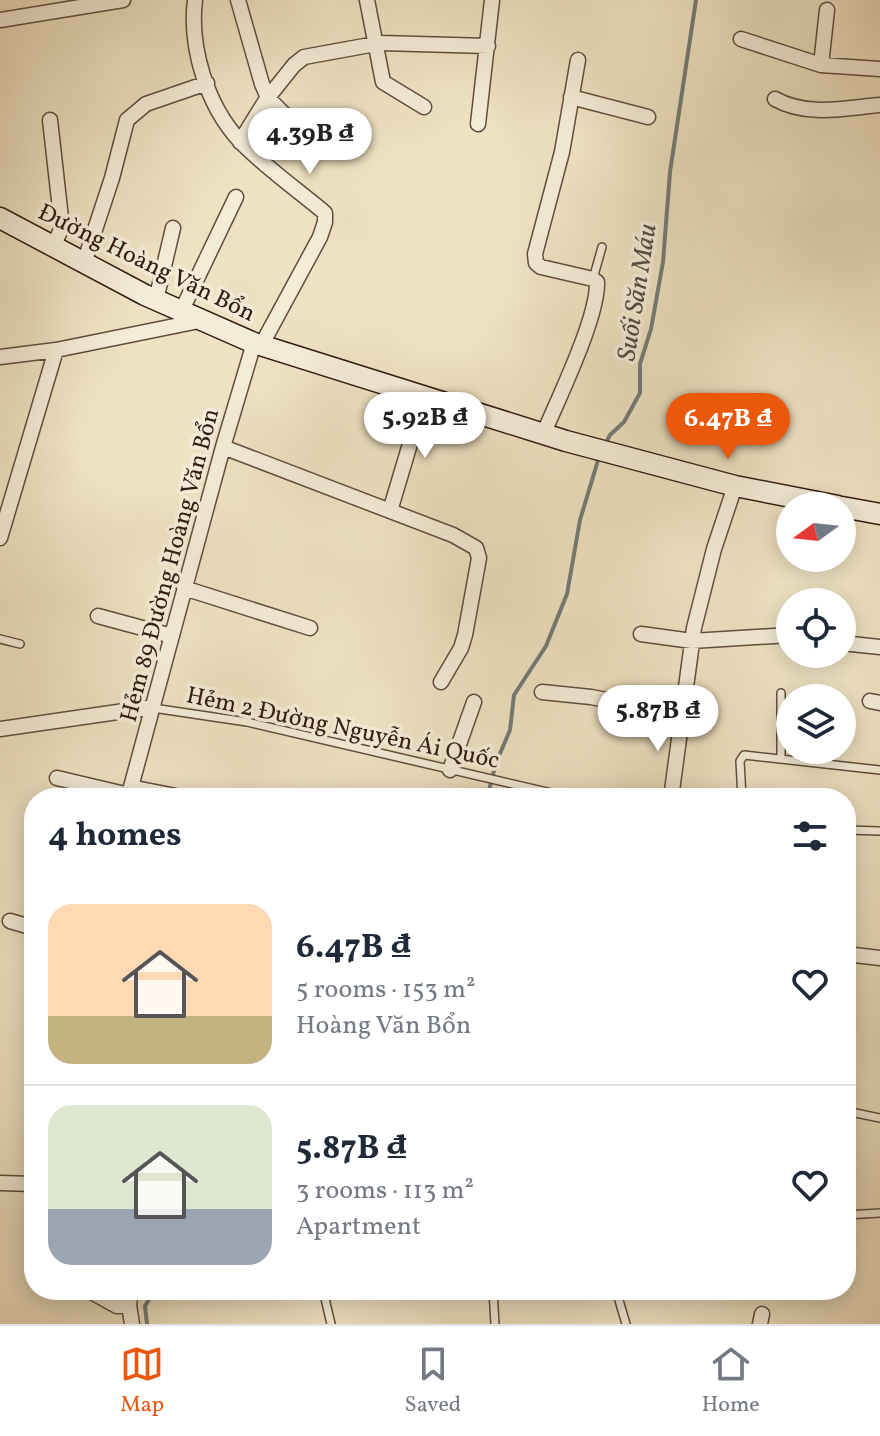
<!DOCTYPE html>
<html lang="en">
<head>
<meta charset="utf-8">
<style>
  :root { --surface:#fff; --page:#f6f6f7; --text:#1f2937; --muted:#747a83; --line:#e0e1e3; --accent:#ea580c }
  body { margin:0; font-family:Vollkorn,serif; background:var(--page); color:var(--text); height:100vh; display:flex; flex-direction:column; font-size:30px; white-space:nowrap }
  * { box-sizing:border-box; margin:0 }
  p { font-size:26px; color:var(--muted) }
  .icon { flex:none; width:44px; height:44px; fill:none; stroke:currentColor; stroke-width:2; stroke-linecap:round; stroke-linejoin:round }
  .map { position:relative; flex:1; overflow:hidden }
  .drawer { position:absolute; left:24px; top:788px; width:832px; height:512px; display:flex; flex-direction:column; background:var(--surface); border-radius:32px; box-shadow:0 4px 20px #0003 }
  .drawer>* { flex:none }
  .needle { width:52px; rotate:255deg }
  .tools { position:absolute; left:776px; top:492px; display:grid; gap:16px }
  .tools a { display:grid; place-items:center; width:80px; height:80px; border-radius:50%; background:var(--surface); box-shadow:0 4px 20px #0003; font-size:40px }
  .price { position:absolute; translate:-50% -68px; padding:0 18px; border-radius:28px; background:#fff; color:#222; font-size:26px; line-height:52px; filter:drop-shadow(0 2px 4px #0008) }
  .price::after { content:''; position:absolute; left:50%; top:48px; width:24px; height:18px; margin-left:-12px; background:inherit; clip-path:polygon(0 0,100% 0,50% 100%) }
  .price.selected { background:var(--accent); color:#fff }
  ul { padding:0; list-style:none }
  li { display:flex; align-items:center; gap:24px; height:200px; padding:0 24px }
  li+li { border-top:2px solid var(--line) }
  li span { display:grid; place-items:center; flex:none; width:224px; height:160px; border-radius:24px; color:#555 }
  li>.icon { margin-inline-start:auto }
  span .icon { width:96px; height:96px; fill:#fffc; stroke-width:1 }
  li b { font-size:34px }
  h2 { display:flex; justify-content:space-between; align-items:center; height:96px; padding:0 24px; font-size:34px }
  .dock { display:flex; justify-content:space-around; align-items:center; height:112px; border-top:2px solid var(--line); background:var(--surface); font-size:22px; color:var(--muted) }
  .dock a { display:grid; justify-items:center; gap:4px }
  .dock .selected { color:var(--accent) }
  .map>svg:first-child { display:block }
</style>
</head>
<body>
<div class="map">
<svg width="880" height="1324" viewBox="0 0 880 1324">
  <rect width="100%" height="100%" fill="#eee2c2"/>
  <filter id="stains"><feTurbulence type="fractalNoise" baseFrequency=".0025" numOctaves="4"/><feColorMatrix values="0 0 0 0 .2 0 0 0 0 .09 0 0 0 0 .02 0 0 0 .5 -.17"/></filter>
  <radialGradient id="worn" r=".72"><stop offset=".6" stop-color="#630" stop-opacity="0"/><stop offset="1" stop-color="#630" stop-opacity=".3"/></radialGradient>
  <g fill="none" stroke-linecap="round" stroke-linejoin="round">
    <path stroke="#727c77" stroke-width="4" d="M605,445L610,435L624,422L640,393V364L651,329L663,262L670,172L696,0
      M487,798L496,763L510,730L514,695L546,646L567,594L580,520L599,457
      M147,1324L145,1306L155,1290"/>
    <g stroke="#614e3d" stroke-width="10">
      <path id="lane" d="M593,279L602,247
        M0,639L20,644
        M153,708L247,722L573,798
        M781,758V693
        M132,784L203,798
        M805,797V798
        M742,798L740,761L744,755L880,770
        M846,830L880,831
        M846,1111L880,1118
        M846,1215L880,1213
        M323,1290L331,1324
        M493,1290L495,1324
        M616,1290L626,1324"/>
    </g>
    <g stroke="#614e3d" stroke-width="17">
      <path id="street" d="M195,0C189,47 207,105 239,140C261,164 299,191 325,213V222L320,237L261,346
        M238,0L262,84L268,98L285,115
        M367,0L383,82L424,107
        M0,20L123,0
        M741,39L821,65L880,69
        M821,65L827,10
        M571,97L648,117
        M775,99C807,117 845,108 880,105
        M50,120L62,227L53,247
        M478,124L492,0
        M240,142L266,100L294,65L304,57L381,43L488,46
        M84,263L112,178L127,120L146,104L207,83
        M156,300L173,228
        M181,312L236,197
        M0,357L56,350L199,321
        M543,435C558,399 598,318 597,282L593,279L541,267L536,263L535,254L562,152L578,60
        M223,447L453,535L476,548L479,558L465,635L461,648L441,682
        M390,511L424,397
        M0,538L56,350
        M184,588L310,628
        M98,616L172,636
        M641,634L692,641L790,635
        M842,643L880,647
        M542,692L591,697L682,714
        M870,701L880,703
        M0,729L152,707
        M450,770L474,702
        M57,778L129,795
        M128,798L223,447L254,343
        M671,798L694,628L714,549L735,486
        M10,921L34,928
        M846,954L880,958
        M0,1183L34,1184
        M88,1290L117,1306L129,1305
        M131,1290L129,1305L132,1324
        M760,1324L762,1314"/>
    </g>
    <g stroke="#321c11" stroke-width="23">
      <path id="secondary" d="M0,218L145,295L254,343L566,441L735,486L838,506
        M842,507L880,514"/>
    </g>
    <use href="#lane" stroke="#f4ecd7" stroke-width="7"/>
    <use href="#street" stroke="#f4ecd7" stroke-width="14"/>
    <use href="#secondary" stroke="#f4ecd7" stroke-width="20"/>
  </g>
  <g text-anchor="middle" stroke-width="7" stroke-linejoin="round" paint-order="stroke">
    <g font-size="24" fill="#321c11" stroke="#f4ecd7">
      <text transform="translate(147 262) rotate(26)" y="8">Đường Hoàng Văn Bổn</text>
      <text transform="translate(169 565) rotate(-75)" y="8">Hẻm 89 Đường Hoàng Văn Bổn</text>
      <text transform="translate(343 727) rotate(12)" y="8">Hẻm 2 Đường Nguyễn Ái Quốc</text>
    </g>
    <g font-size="26" font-style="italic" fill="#524c44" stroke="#f4ecd7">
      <text transform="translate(636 292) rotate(-81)" y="9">Suối Săn Máu</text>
    </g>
  </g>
  <rect width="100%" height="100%" filter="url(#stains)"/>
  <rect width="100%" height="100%" fill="url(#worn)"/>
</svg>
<div class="tools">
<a><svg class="needle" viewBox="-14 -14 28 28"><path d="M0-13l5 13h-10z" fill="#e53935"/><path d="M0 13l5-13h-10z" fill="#747a83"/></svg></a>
<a><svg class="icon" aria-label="locate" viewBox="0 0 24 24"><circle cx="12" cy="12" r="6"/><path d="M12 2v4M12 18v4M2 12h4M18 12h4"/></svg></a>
<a><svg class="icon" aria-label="layers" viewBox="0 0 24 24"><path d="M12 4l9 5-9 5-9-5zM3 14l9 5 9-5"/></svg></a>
</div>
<b class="price" style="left:310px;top:176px">4.39B ₫</b>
<b class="price" style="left:425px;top:460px">5.92B ₫</b>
<b class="price selected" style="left:728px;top:461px">6.47B ₫</b>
<b class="price" style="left:658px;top:753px">5.87B ₫</b>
<section class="drawer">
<h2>4 homes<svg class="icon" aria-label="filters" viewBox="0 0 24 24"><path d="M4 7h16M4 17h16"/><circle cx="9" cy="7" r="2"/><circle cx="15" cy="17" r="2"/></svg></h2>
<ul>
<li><span style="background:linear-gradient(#ffd9b3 70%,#c2b280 0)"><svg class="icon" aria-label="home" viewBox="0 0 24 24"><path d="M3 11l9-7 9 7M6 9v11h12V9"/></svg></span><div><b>6.47B ₫</b><p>5 rooms · 153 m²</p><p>Hoàng Văn Bổn</p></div><svg class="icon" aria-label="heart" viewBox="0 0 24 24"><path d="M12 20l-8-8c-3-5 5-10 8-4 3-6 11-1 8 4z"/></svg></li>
<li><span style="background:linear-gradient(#dfe7d0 65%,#9aa5b1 0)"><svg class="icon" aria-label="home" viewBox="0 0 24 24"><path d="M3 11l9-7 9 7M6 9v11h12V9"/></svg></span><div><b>5.87B ₫</b><p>3 rooms · 113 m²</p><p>Apartment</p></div><svg class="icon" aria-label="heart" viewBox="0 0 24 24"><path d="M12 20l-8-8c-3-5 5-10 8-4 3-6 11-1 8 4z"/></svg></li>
</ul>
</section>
</div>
<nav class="dock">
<a class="selected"><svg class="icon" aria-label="map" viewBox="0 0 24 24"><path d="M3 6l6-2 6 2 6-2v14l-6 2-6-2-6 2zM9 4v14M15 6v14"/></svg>Map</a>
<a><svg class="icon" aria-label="saved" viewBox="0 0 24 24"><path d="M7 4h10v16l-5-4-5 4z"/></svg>Saved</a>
<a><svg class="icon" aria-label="home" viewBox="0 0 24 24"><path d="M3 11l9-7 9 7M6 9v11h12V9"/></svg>Home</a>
</nav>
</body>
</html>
